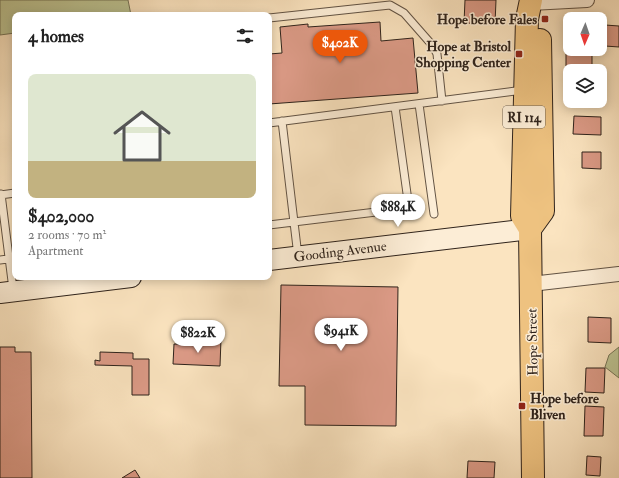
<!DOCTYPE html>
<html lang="en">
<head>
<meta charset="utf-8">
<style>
  :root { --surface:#fff; --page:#f2f2f2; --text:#222; --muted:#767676; --line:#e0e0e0; --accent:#ea580c }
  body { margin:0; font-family:"IM FELL Double Pica",serif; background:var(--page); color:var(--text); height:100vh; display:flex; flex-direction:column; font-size:15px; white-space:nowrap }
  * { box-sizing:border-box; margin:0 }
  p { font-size:13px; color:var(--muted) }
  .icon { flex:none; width:22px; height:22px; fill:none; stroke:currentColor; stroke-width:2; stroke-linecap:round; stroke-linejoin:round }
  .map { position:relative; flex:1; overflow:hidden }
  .details { position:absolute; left:12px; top:12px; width:260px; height:268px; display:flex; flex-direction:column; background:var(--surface); border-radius:8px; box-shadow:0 2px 10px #0003 }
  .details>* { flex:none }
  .needle { width:26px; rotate:182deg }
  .buttons { position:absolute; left:563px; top:12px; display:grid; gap:8px }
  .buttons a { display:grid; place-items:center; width:44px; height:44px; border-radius:8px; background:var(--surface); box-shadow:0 2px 10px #0003; font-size:20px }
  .price { position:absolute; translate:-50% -34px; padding:0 9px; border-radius:14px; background:#fff; color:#222; font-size:13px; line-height:26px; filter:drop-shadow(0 1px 2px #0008) }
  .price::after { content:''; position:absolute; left:50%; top:24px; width:12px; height:9px; margin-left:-6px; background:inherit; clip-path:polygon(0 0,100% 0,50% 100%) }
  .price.selected { background:var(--accent); color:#fff }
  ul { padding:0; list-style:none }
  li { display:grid; align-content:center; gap:8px; height:212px; padding:0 16px }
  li+li { border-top:1px solid var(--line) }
  li span { display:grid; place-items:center; height:124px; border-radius:8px; color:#555 }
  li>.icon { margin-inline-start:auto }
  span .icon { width:72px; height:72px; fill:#fffc; stroke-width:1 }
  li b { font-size:17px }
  h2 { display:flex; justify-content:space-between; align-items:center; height:48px; padding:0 16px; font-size:17px }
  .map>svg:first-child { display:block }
</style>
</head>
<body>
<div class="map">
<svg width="619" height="478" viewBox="0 0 619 478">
  <rect width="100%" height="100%" fill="#fbe4c0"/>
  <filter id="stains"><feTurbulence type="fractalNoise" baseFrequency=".005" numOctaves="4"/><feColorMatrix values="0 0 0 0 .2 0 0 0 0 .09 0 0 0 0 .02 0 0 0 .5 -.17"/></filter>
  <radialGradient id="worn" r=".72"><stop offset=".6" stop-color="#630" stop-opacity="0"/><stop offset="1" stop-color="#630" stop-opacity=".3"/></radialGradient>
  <path fill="#bdc493" stroke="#767457" d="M0,0H128L131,15H15V33L0,35Z
    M619,347V378L605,367L609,355Z"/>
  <path fill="#db9a86" stroke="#2f231b" d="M465,0H496L495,24L464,23Z
    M380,22L381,41L413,38L418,93L269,104V54L282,53L280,27L308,24V27Z
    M605,25L619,26V47L605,46Z
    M566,51L592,52V69L566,68Z
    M572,101H594L593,107L572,106Z
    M574,116L601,117V135L573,134Z
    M582,152H601V169L582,168Z
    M281,285L398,287L396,426L305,425V386H279Z
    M588,317L611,318V343L588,342Z
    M209,339H221L220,366L173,364L174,344L209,345Z
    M0,347H15V352H31L32,478H0Z
    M100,352L133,353V359H149V395H132V366L95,365V360L100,361Z
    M586,368H605L604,393L585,392Z
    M585,406L604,407L603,436H584Z
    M587,456L601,457L600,476L586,475Z
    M468,461L495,462L494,478H467Z
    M135,470L140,478H122Z"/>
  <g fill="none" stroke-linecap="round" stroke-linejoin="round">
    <g stroke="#625344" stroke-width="9">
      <path id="lane" d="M269,18L390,5L404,13L433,46L437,54L442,101
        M419,104L434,214
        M282,121L298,256
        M269,123L523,90
        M1,194L13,289
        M0,195L15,193
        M269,225L409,208L395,107
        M0,260L15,258"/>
    </g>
    <g stroke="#625344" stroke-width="16">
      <path id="street" d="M531,3L587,0
        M531,284L619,274"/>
    </g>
    <g stroke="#2f231b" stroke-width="22">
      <path id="secondary" d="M269,260L530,229
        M0,293L131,277"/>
    </g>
    <g stroke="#2f231b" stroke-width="24">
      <path id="primary" d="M531,0L527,19L522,216L530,229L533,478
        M530,229L543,211L540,40"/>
    </g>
    <use href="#lane" stroke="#fcedd6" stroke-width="7"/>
    <use href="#street" stroke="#fcedd6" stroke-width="14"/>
    <use href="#secondary" stroke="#fcedd6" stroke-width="20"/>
    <use href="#primary" stroke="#eec280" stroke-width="22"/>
  </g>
  <g fill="#8f2418" stroke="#fcedd6" stroke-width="1.5">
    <rect x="541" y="15" width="8" height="8" rx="2"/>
    <rect x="515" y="50" width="8" height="8" rx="2"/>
    <rect x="518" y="402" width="8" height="8" rx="2"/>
  </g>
  <g text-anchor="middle" stroke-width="3" stroke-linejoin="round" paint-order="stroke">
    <rect fill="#fcedd6" stroke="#6c6053" stroke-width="1" x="503" y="106" width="42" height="22" rx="3"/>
    <g font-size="13" font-weight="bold" fill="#2f231b">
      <text x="524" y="122">RI 114</text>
    </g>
    <g font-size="14" font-weight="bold" fill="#2f231b" stroke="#fcedd6" text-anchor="end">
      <text x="537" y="24">Hope before Fales</text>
      <text x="511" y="51">Hope at Bristol<tspan x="511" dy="16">Shopping Center</tspan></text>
      <text x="530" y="403" text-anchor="start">Hope before<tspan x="530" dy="16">Bliven</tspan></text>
    </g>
    <g font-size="14" fill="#2f231b" stroke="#fcedd6">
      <text transform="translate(340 251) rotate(-7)" y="5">Gooding Avenue</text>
      <text transform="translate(532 342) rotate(-91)" y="5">Hope Street</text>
    </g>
  </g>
  <rect width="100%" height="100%" filter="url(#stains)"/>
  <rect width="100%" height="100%" fill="url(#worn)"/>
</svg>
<div class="buttons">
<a><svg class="needle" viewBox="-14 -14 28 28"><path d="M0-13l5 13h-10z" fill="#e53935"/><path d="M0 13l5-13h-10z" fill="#767676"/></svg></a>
<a><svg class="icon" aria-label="layers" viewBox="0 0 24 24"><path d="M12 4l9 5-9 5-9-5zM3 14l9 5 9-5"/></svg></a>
</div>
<b class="price selected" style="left:340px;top:64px">$402K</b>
<b class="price" style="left:398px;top:228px">$884K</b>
<b class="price" style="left:341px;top:352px">$941K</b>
<b class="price" style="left:198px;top:354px">$822K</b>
<section class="details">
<h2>4 homes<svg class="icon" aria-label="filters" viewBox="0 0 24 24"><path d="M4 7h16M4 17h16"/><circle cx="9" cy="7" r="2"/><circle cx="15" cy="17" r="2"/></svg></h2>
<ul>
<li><span style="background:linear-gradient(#dfe7d0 70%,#c2b280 0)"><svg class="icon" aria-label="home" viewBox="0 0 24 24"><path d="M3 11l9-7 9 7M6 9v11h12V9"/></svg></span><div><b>$402,000</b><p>2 rooms · 70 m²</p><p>Apartment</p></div></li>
</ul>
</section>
</div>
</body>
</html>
